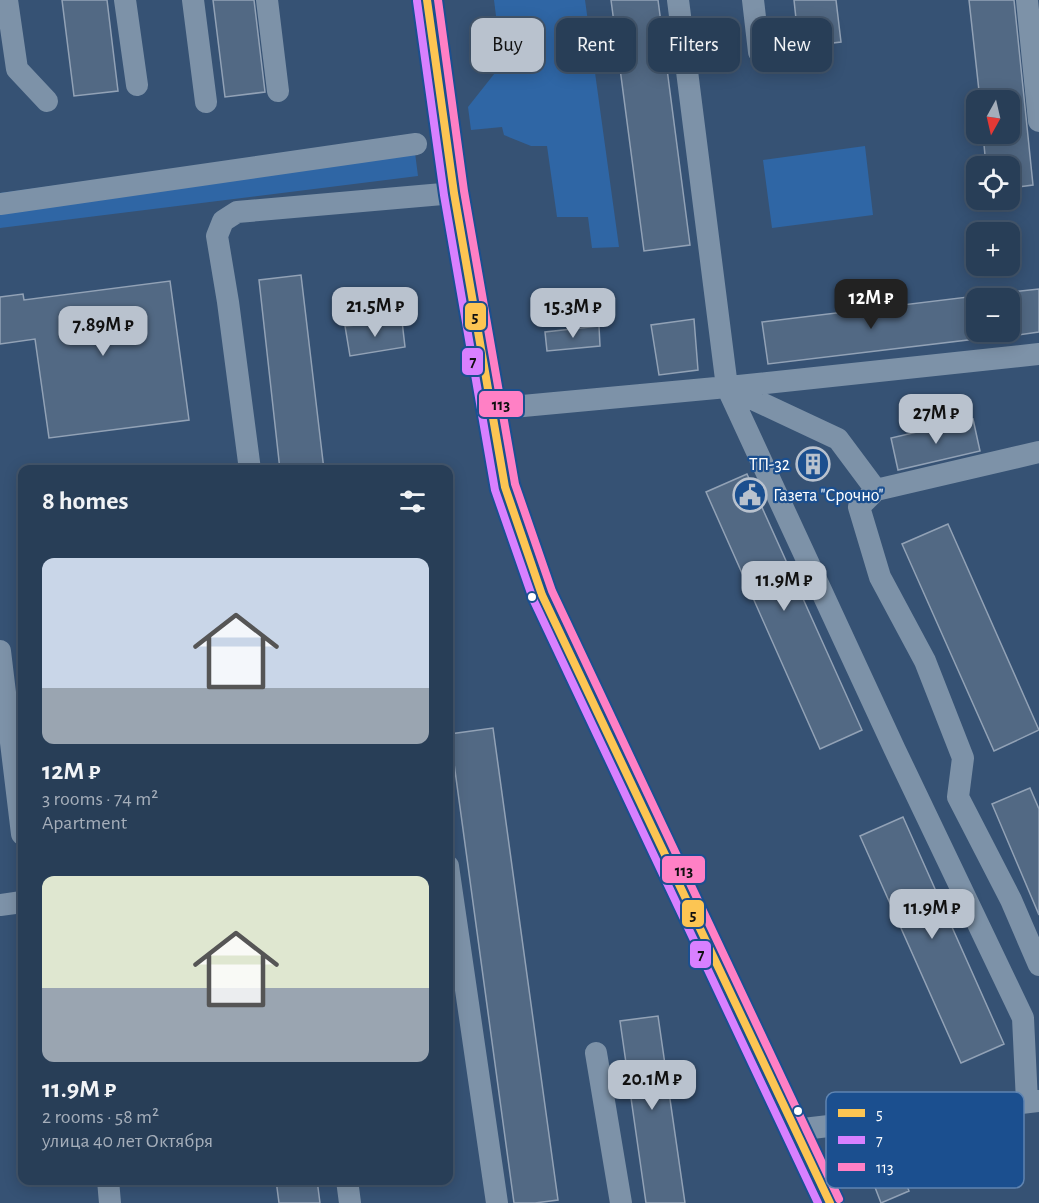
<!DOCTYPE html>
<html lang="en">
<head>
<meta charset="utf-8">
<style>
  :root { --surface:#283e57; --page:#344961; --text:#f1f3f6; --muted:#a5aeba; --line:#44576d; --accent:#b9c2ce }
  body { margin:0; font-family:"Alegreya Sans",sans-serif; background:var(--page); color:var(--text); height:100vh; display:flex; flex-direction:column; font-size:22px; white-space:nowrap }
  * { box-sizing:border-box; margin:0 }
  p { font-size:20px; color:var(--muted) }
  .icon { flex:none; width:33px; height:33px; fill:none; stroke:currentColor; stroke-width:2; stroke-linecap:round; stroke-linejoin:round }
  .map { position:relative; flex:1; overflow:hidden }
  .drawer { position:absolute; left:18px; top:465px; width:435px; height:720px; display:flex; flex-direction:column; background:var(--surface); border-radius:12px; box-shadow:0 3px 15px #0003,0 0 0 2px var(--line) }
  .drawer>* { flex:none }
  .banner { position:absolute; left:471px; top:18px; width:477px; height:54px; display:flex; gap:12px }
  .needle { width:39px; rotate:188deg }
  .controls { position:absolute; left:966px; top:90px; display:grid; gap:12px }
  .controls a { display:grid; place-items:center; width:54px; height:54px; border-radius:12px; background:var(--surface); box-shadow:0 3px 15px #0003,0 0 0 2px var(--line); font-size:30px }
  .price { position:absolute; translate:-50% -51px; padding:0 14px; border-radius:12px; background:var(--accent); color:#111; font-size:20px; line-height:39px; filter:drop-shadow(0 2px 3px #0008) }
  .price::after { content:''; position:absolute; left:50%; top:36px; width:18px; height:14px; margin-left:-9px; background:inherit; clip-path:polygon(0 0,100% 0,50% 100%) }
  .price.on { background:#222; color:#fff }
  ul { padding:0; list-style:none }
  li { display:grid; align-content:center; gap:12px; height:318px; padding:0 24px }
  li span { display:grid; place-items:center; height:186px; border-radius:12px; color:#555 }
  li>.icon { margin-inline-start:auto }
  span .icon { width:108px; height:108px; fill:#fffc; stroke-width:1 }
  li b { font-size:26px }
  h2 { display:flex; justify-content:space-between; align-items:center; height:72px; padding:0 24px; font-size:26px }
  .tag { padding:0 21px; border-radius:12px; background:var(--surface); box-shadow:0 3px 15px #0003,0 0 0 2px var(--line); font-size:21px; line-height:54px }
  .tag.on { background:var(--accent); color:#111 }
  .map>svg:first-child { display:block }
</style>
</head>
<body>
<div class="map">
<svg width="1039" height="1203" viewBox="0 0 1039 1203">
  <rect width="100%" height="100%" fill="#365274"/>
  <path fill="#2f66a5" d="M494,0H585L619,247L592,248L588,217H557L547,146H531L504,135L502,127L471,130L468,107L502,64Z
    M413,137L418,176L0,228V193Z
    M865,146L873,215L772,228L763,160Z"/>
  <path fill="#526984" stroke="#92a2b6" stroke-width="1.5" d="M62,0H107L118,91L74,96Z
    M213,0H254L265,92L225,97Z
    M611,0H658L690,245L644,251Z
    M794,0H836L841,42L799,47Z
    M969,0H1014L1033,185L1010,188V166H986L983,134H1010V100H980Z
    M301,275L324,470H280L259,280Z
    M170,281L189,420L49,438L35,339L0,344V297L23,294L24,300Z
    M1039,289V332L1010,336V292Z
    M976,296V339L768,364L762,322Z
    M694,319L698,370L659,375L651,325Z
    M402,321L405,347L350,356L345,326Z
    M599,326L600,346L547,351L545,332Z
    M973,419L980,451L898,470L891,438Z
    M747,474L862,730L820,749L706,492Z
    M948,524L1039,730L994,751L902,544Z
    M493,728L558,1200L535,1203H514L450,734Z
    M1030,788L1039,809V915L992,804Z
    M903,817L1004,1044L961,1063L860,836Z
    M658,1016L685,1203H646L620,1021Z
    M914,1148L921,1165L902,1173L909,1191L881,1203L868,1169Z
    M276,1180H317L320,1203H279Z"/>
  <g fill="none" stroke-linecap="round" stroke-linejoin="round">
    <path stroke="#7d92a8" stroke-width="22" d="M7,0L17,69L47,101
      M125,0L137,85
      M193,0L206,102
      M267,0L278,91
      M753,0L759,52
      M1027,0L1039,121
      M0,204L416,144
      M727,387L895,750L1023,1018L1027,1102
      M727,387L838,439L876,490L1039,452
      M729,387L1039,354
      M491,409L727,387L678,0
      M250,470L228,302L217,236L223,221L237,212L454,193
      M876,490L859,507L880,577L925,661L963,758L958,797L1011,900L1039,965
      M0,651L22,834
      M448,866L497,1203
      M0,905L22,902
      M596,1053L621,1203
      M795,1130L1039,1101
      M108,1180L110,1203
      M347,1180L350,1203"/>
    <path stroke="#7d8ea7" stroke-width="28" d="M427,0L454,193L505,487L542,595L830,1203"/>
    <g stroke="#1b4f8f" stroke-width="12">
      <path id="bus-1" d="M427,0L454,193L505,487L542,595L830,1203"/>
    </g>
    <g stroke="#1b4f8f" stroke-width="12">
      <path id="bus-2" d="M417,1L444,195L495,490L533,599L818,1203"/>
    </g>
    <g stroke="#1b4f8f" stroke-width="12">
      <path id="bus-3" d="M438,0L464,191L515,484L552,591L839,1199"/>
    </g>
    <use href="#bus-1" stroke="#fcc553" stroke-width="8"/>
    <use href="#bus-2" stroke="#d880ff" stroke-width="8"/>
    <use href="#bus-3" stroke="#ff80c5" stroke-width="8"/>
  </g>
  <defs>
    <g id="building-ring" transform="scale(1.725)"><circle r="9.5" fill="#1b4f8f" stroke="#b9c2ce" stroke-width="1.5"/><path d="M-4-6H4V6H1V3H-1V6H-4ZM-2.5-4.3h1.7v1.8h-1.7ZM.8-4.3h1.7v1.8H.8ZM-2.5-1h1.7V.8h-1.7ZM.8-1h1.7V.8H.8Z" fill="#b9c2ce"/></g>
    <g id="civic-ring" transform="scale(1.725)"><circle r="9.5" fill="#1b4f8f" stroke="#b9c2ce" stroke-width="1.5"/><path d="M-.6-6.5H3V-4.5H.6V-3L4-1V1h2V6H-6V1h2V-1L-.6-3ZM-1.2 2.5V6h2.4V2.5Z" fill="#b9c2ce"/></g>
  </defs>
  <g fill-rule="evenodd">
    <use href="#building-ring" x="813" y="464"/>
    <use href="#civic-ring" x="750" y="495"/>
  </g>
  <g fill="#fff" stroke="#1b4f8f" stroke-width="2">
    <circle cx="532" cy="597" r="5"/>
    <circle cx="798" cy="1111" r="5"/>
  </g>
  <g text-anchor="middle" stroke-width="4.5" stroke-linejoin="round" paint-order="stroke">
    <g font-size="18" fill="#fff" stroke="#1b4f8f" text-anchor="end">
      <text x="790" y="470">ТП-32</text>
      <text x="773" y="501" text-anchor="start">Газета "Срочно"</text>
    </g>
  </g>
  <rect x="826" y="1092" width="198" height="96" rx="9" fill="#1b4f8f" stroke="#5f84b1" stroke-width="1.5"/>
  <rect x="838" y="1109" width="27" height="8" fill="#fcc553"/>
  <rect x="838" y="1136" width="27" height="8" fill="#d880ff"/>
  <rect x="838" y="1163" width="27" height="8" fill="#ff80c5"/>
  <g font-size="16" fill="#fff">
    <text x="876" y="1119">5</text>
    <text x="876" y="1146">7</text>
    <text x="876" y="1173">113</text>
  </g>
  <g stroke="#1b4f8f" stroke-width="2">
    <rect x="464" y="302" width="23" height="29" rx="6" fill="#fcc553"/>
    <rect x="461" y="347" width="23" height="29" rx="6" fill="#d880ff"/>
    <rect x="478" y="390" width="46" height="28" rx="6" fill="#ff80c5"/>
    <rect x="661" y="855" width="45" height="29" rx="6" fill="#ff80c5"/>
    <rect x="681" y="899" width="24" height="29" rx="6" fill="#fcc553"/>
    <rect x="689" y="940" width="23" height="29" rx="6" fill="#d880ff"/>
  </g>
  <g font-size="16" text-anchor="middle" font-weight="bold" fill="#111">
    <text x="475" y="322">5</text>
    <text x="473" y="367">7</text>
    <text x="501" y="410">113</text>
    <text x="684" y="876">113</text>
    <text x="693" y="920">5</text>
    <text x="701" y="960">7</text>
  </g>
</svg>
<div class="controls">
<a><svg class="needle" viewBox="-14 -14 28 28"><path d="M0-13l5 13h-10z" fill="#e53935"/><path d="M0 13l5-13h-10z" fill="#a5aeba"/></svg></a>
<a><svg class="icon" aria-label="locate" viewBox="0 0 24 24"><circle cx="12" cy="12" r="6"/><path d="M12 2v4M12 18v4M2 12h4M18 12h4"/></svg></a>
<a>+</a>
<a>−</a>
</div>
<b class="price on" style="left:871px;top:330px">12M ₽</b>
<b class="price" style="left:375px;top:338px">21.5M ₽</b>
<b class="price" style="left:573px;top:339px">15.3M ₽</b>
<b class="price" style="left:103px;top:357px">7.89M ₽</b>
<b class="price" style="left:936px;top:445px">27M ₽</b>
<b class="price" style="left:784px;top:612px">11.9M ₽</b>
<b class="price" style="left:932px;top:940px">11.9M ₽</b>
<b class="price" style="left:652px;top:1111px">20.1M ₽</b>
<div class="banner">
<a class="tag on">Buy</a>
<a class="tag">Rent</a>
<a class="tag">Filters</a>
<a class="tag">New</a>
</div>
<section class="drawer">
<h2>8 homes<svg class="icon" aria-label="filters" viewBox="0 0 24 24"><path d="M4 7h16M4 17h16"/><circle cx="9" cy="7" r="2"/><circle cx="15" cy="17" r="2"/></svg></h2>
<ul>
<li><span style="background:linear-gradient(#c9d6e8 70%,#9aa5b1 0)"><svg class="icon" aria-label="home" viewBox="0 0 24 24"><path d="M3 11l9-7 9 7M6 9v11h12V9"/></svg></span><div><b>12M ₽</b><p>3 rooms · 74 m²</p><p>Apartment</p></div></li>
<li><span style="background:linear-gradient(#dfe7d0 60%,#9aa5b1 0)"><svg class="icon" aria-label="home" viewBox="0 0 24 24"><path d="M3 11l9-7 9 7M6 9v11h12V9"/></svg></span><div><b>11.9M ₽</b><p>2 rooms · 58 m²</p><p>улица 40 лет Октября</p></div></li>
</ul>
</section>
</div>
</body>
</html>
